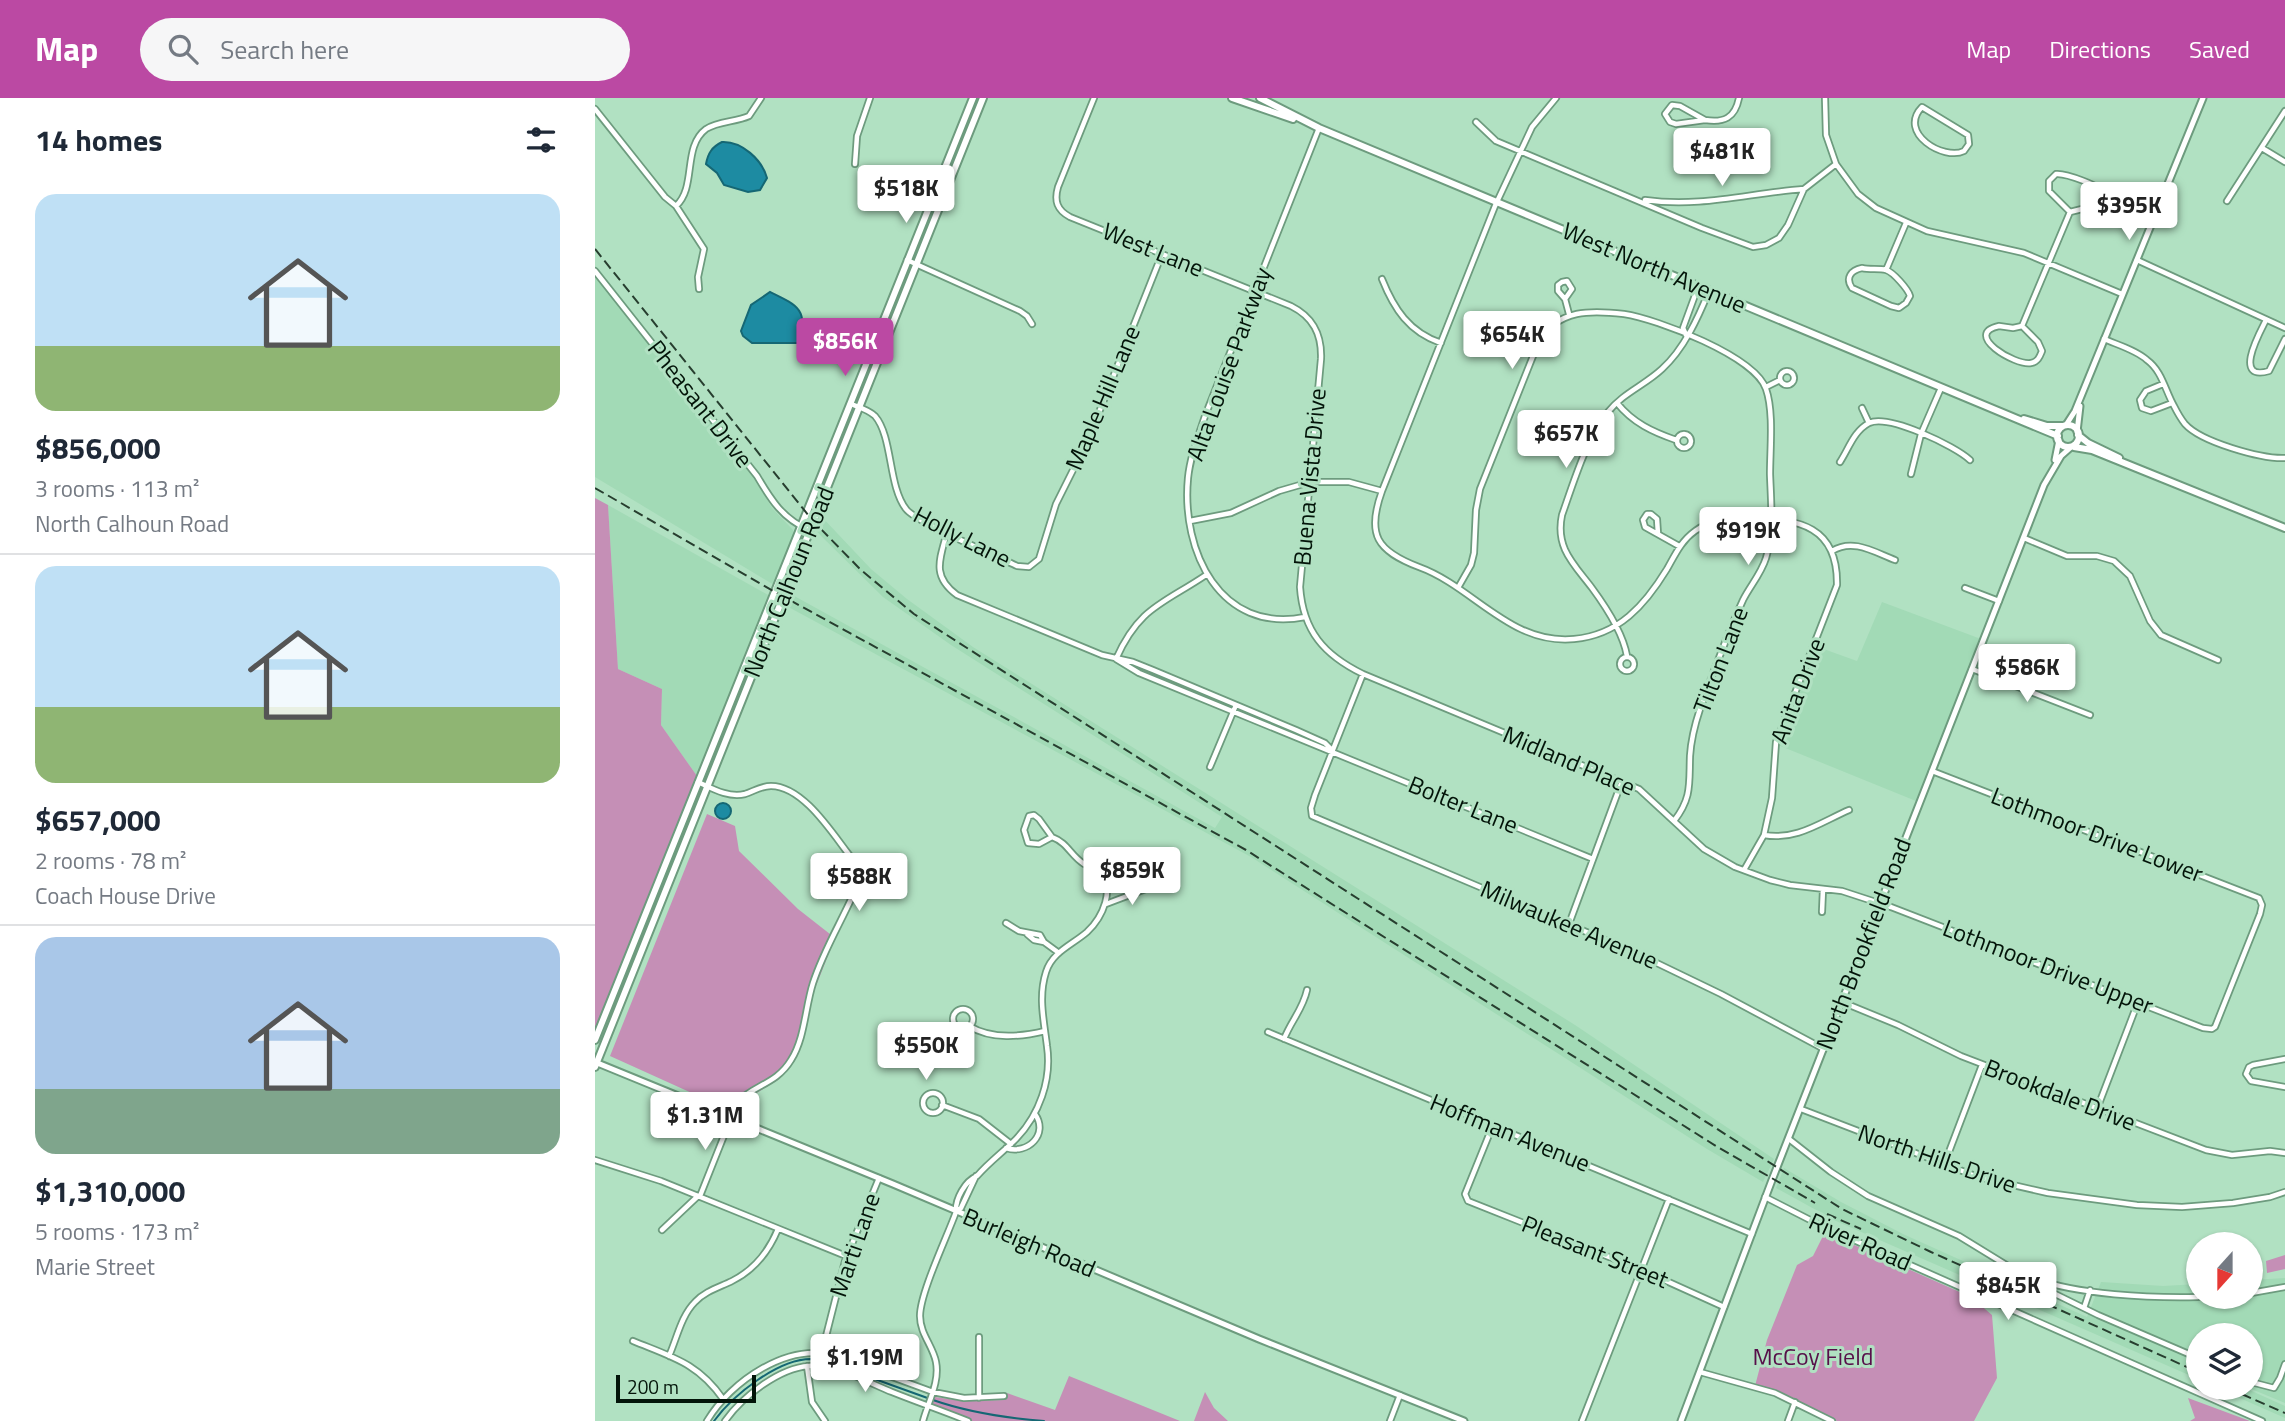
<!DOCTYPE html>
<html lang="en">
<head>
<meta charset="utf-8">
<style>
  :root { --surface:#fff; --page:#f6f6f7; --text:#1f2937; --muted:#747a83; --line:#e0e1e3; --accent:#bb49a3 }
  body { margin:0; font-family:"Titillium Web",sans-serif; background:var(--page); color:var(--text); height:100vh; display:flex; flex-direction:column; font-size:26px; white-space:nowrap }
  * { box-sizing:border-box; margin:0 }
  p { font-size:23px; color:var(--muted) }
  .icon { flex:none; width:38px; height:38px; fill:none; stroke:currentColor; stroke-width:2; stroke-linecap:round; stroke-linejoin:round }
  .map { position:relative; flex:1; overflow:hidden }
  .drawer { display:flex; flex-direction:column; background:var(--surface); width:595px }
  .drawer>* { flex:none }
  .needle { width:46px; rotate:201deg }
  .tools { position:absolute; left:1591px; top:1134px; display:grid; gap:14px }
  .tools a { display:grid; place-items:center; width:77px; height:77px; border-radius:50%; background:var(--surface); box-shadow:0 2px 5px #0004; font-size:35px }
  .scale { position:absolute; left:21px; bottom:18px; width:140px; box-sizing:border-box; padding-left:7px; border:4px solid #031409; border-top:0; font-size:19px; line-height:24px; white-space:nowrap; color:#031409; -webkit-text-stroke:5px #b1e1c2; paint-order:stroke }
  .price { position:absolute; translate:-50% -60px; padding:0 16px; border-radius:7px; background:#fff; color:#222; font-size:23px; line-height:46px; filter:drop-shadow(0 2px 4px #0008) }
  .price::after { content:''; position:absolute; left:50%; top:42px; width:21px; height:16px; margin-left:-10px; background:inherit; clip-path:polygon(0 0,100% 0,50% 100%) }
  .price.selected { background:var(--accent); color:#fff }
  ul { padding:0; list-style:none }
  li { display:grid; align-content:center; gap:14px; height:371px; padding:0 35px }
  li+li { border-top:2px solid var(--line) }
  li span { display:grid; place-items:center; height:217px; border-radius:21px; color:#555 }
  li>.icon { margin-inline-start:auto }
  span .icon { width:126px; height:126px; fill:#fffc; stroke-width:1 }
  li b { font-size:30px }
  h2 { display:flex; justify-content:space-between; align-items:center; height:84px; padding:0 35px; font-size:30px }
  header { display:flex; align-items:center; gap:42px; box-sizing:border-box; height:98px; padding:0 35px; background:var(--accent); color:#fff }
  header strong { font-size:33px }
  nav { display:flex; gap:38px; margin-inline-start:auto; font-size:24px }
  .search { width:490px; height:63px; background:var(--page); display:flex; align-items:center; gap:18px; box-sizing:border-box; padding:0 24px; border-radius:38px; color:var(--muted); font-size:26px }
  main { display:flex; flex:1; min-height:0 }
  .map>svg:first-child { display:block }
</style>
</head>
<body>
<header>
<strong>Map</strong>
<div class="search"><svg class="icon" aria-label="search" viewBox="0 0 24 24"><circle cx="10" cy="10" r="6"/><path d="M15 15l6 6"/></svg>Search here</div>
<nav><a>Map</a><a>Directions</a><a>Saved</a></nav>
</header>
<main>
<section class="drawer">
<h2>14 homes<svg class="icon" aria-label="filters" viewBox="0 0 24 24"><path d="M4 7h16M4 17h16"/><circle cx="9" cy="7" r="2"/><circle cx="15" cy="17" r="2"/></svg></h2>
<ul>
<li><span style="background:linear-gradient(#bfe0f5 70%,#8fb573 0)"><svg class="icon" aria-label="home" viewBox="0 0 24 24"><path d="M3 11l9-7 9 7M6 9v11h12V9"/></svg></span><div><b>$856,000</b><p>3 rooms · 113 m²</p><p>North Calhoun Road</p></div></li>
<li><span style="background:linear-gradient(#bfe0f5 65%,#8fb573 0)"><svg class="icon" aria-label="home" viewBox="0 0 24 24"><path d="M3 11l9-7 9 7M6 9v11h12V9"/></svg></span><div><b>$657,000</b><p>2 rooms · 78 m²</p><p>Coach House Drive</p></div></li>
<li><span style="background:linear-gradient(#a9c7e8 70%,#7fa58c 0)"><svg class="icon" aria-label="home" viewBox="0 0 24 24"><path d="M3 11l9-7 9 7M6 9v11h12V9"/></svg></span><div><b>$1,310,000</b><p>5 rooms · 173 m²</p><p>Marie Street</p></div></li>
</ul>
</section>
<div class="map">
<svg width="1690" height="1323" viewBox="0 0 1690 1323">
  <rect width="100%" height="100%" fill="#b1e1c2"/>
  <path fill="#a2dab6" d="M0,178L158,378L177,410L198,432L199,438L179,487L0,379Z
    M13,407L175,498L102,678L66,627L67,591L23,571Z
    M225,417L276,471L312,501L378,549L980,927L1179,1061L1168,1084L1112,1051L656,759L186,505L192,494L620,730L627,719L356,547L288,499L219,431Z
    M1287,504L1386,541L1321,703L1183,647L1223,549L1262,563Z
    M1189,1070L1246,1104L1308,1136L1492,1219L1506,1184L1568,1188L1603,1186V1199H1656V1182L1690,1180V1305L1654,1290H1656V1237H1603V1281L1241,1123L1181,1090Z
    M1622,1290H1650L1690,1308V1320Z"/>
  <path fill="#c58fb6" d="M0,400L13,407L23,571L67,591L66,627L102,678L0,933Z
    M112,716L140,728L144,753L203,811L240,840L219,893L203,957L183,982L160,996L154,1002L148,1013L152,1020L15,958Z
    M1230,1134L1376,1199L1397,1217L1402,1280L1379,1323H1242L1193,1299L1160,1288L1172,1242L1202,1167L1218,1158Z
    M1690,1157V1171L1672,1175L1671,1163Z
    M474,1278L585,1323H377L337,1307L340,1299L367,1303L410,1302L412,1295L460,1312Z
    M610,1294L619,1310L633,1323H599Z
    M1593,1300L1655,1323H1595L1600,1320Z"/>
  <path fill="#1d8ba2" stroke="#156774" stroke-width="2" d="M127,44C147,43 167,62 172,80L165,92L153,94L129,87L122,75L111,66C113,55 117,49 127,44Z
    M175,194C204,208 213,212 205,245H157L148,238L146,233L156,207Z
    M120 713a8 8 0 1 1 16 0a8 8 0 1 1-16 0Z"/>
  <g fill="none" stroke-linecap="round" stroke-linejoin="round">
    <path stroke="#156774" stroke-width="2" d="M119,1323C138,1297 183,1261 216,1261C232,1262 248,1269 263,1275C288,1284 313,1293 338,1302C375,1315 411,1320 449,1323"/>
    <g stroke="#6d9b7e" stroke-width="8">
      <path id="minor" d="M499,0L463,89C459,103 462,112 475,119L696,208C718,219 727,236 726,261L705,489C708,533 729,557 768,576L1044,691L1109,751L1140,769L1175,782L1195,787L1247,793L1296,809L1608,930L1617,931L1620,929L1665,816L1667,807L1664,800L1337,673
        M961,0L937,29L900,108L787,393C771,437 782,453 824,469C879,489 915,547 979,541C1024,537 1050,507 1072,471C1080,457 1086,443 1100,433C1116,421 1136,420 1156,420C1204,421 1243,428 1242,487L1181,644L1177,700L1169,737L1149,772
        M1230,0L1231,37L1241,66L1263,96L1281,110L1332,133L1429,155L1527,196
        M1077,7L1085,8L1110,22L1081,26L1075,24L1070,16Z
        M1327,9L1373,37L1374,46L1369,53C1349,63 1302,35 1327,9Z
        M0,11L70,99L81,108L109,151L103,179L104,191
        M1110,22C1129,25 1140,20 1144,0
        M881,24L901,43L1107,130L1158,149L1171,147L1184,140L1193,127L1209,91L1241,66
        M1667,50L1690,64
        M260,66L262,38L275,0
        M1461,76C1471,75 1506,88 1511,96C1513,100 1512,104 1511,108L1500,114L1487,111L1475,114L1454,93V83Z
        M1050,102C1106,110 1154,95 1209,91
        M1632,103L1690,13
        M81,108C102,89 87,49 111,31C123,23 141,24 154,18L166,0
        M312,162L425,213L432,218L437,226
        M1542,162L1690,230
        M1267,170C1275,172 1284,170 1291,172C1298,174 1313,191 1315,198L1311,205L1304,210L1296,208L1257,190C1250,180 1256,172 1267,170Z
        M1291,172L1311,125
        M0,173L162,378C176,402 188,421 214,432
        M787,181C799,211 814,234 846,245
        M970,201L977,191L972,183L967,184L963,187V193L970,201L974,216
        M1671,222C1665,234 1637,284 1674,273L1690,241
        M1404,228L1418,230L1427,228L1443,244L1447,253C1445,258 1443,264 1436,265C1420,268 1367,236 1404,228Z
        M1427,228L1475,114
        M1091,237L1088,230L1103,189
        M1509,241C1523,247 1541,252 1552,262C1567,273 1570,292 1579,308C1582,314 1586,321 1590,326C1606,344 1666,361 1690,360
        M1185 280a7 7 0 1 1 14 0a7 7 0 1 1-14 0Z
        M1568,286L1551,293L1545,302L1547,310L1556,313L1577,305
        M1171,289L1185,282
        M1022,305C1038,325 1058,334 1081,342
        M256,306C264,309 274,312 280,318C298,339 293,388 311,411C320,424 402,458 422,468L434,469L444,461L461,406L493,342L567,156
        M1267,310L1274,325
        M1082 343a7 7 0 1 1 14 0a7 7 0 1 1-14 0Z
        M1245,364C1254,350 1259,333 1274,325C1294,316 1360,348 1375,362
        M1316,376L1326,336L1346,290
        M595,423L636,415L684,393L715,384H754L787,393
        M352,434C345,461 336,478 362,497L507,557L538,564L558,572L701,632L730,645L737,652
        M1063,436L1062,421L1056,416H1052L1048,422L1050,429L1084,448
        M1429,440L1472,458H1502L1519,463L1535,478L1555,523L1566,537L1623,562
        M1237,453C1258,440 1279,454 1300,462
        M864,488L876,467L879,455L881,412L885,391L944,243C964,211 996,212 1029,216C1062,221 1160,258 1171,291C1179,314 1175,351 1175,376C1176,404 1179,433 1171,460C1166,476 1155,488 1148,502C1132,537 1118,575 1105,611C1100,626 1096,642 1095,658C1094,686 1097,700 1079,723
        M1370,490L1404,503
        M710,519C625,536 586,453 593,380C595,359 603,339 610,318L724,30
        M1032,558C1028,535 1011,509 997,490C979,466 960,450 967,417C978,386 992,339 1013,314C1028,295 1050,287 1067,271C1089,251 1103,220 1114,193
        M1025 566a7 7 0 1 1 14 0a7 7 0 1 1-14 0Z
        M521,561L544,575L998,761
        M521,561C544,509 568,506 611,477
        M1377,571L1495,617
        M768,576L720,697L716,710L717,718L1041,855L1126,896L1229,951
        M615,669L641,607
        M103,684C118,691 134,700 150,696C159,693 166,688 176,688C208,688 237,735 255,758C262,771 263,782 258,797C245,826 228,854 218,885C210,910 210,940 196,962C181,987 157,987 142,1005L105,1098
        M1169,737C1201,743 1226,724 1254,712
        M511,806L556,789
        M1227,814L1228,791
        M411,825L424,833L445,837L449,844L464,855
        M974,826L1027,683
        M432,836L439,842L449,844
        M1247,904L1303,927L1366,958L1611,1052L1637,1057L1675,1053L1690,1055
        M358 921a10 10 0 1 1 20 0a10 10 0 1 1-20 0Z
        M374,928C397,942 425,939 450,933
        M673,934L1157,1136
        M689,941C696,923 708,911 712,892
        M1690,961L1658,967L1654,969L1651,976L1656,983L1690,989
        M328 1005a10 10 0 1 1 20 0a10 10 0 1 1-20 0Z
        M347,1007L384,1021L416,1046
        M1206,1011L1383,1079L1453,1095L1542,1107L1587,1109L1638,1105L1675,1099L1690,1094
        M1502,1011L1543,904
        M138,1020L145,1014L157,994
        M898,1027L870,1096L873,1103L1047,1172L1129,1209
        M1194,1041L1236,1074L1273,1098L1364,1138L1452,1192L1503,1217L1603,1260
        M411,1050C433,1057 454,1036 440,1016
        M0,1062L66,1083L251,1158
        M1349,1067L1387,967
        M1170,1099L1225,1127L1667,1323
        M361,1114C360,1101 370,1083 382,1078C394,1064 408,1054 421,1041C444,1017 457,982 452,948C449,923 443,899 451,874C457,854 477,847 492,834C507,820 522,790 503,773C499,770 493,768 489,766C475,757 473,745 457,739L444,746L433,745L429,732L434,718L439,717L444,721L457,739
        M67,1132L103,1098
        M1438,1180C1483,1197 1555,1200 1603,1199
        M1656,1195L1690,1189
        M1489,1210L1495,1192
        M38,1243C77,1259 103,1265 128,1301
        M227,1254L250,1163L284,1080
        M74,1258C82,1240 86,1218 100,1204C110,1193 125,1189 137,1183C159,1172 174,1153 183,1131
        M212,1268L217,1304L230,1323
        M1105,1274L1180,1295L1237,1323
        M1656,1284L1679,1290L1685,1280L1690,1266
        M384,1300V1239
        M112,1323C136,1283 193,1244 240,1258L338,1294L369,1300L409,1298
        M130,1323C147,1299 184,1270 214,1268C241,1266 272,1284 297,1294C322,1304 348,1313 373,1323
        M328,1323C333,1304 345,1284 341,1264C338,1248 325,1236 325,1218C325,1195 352,1139 361,1114L366,1110L381,1078
        M795,1323L805,1297
        M987,1323L1074,1101
        M1193,1323L1200,1304"/>
    </g>
    <g stroke="#6d9b7e" stroke-width="9">
      <path id="tertiary" d="M1471,327L1480,313L1608,0
        M1482,334L1485,308
        M1460,362L1464,342
        M0,964L298,1086L664,1241L869,1323
        M1086,1323L1177,1082L1449,387L1466,358L1475,350"/>
    </g>
    <g stroke="#6d9b7e" stroke-width="10">
      <path id="secondary" d="M637,0L698,21
        M665,0L724,30L1463,338
        M1429,321L1452,328H1468
        M1462 338a11 11 0 1 1 22 0a11 11 0 1 1-22 0Z
        M1483,337L1493,345L1524,360
        M1479,349L1497,352L1690,430
        M0,942L378,0
        M0,969L388,0"/>
    </g>
    <use href="#minor" stroke="#fff" stroke-width="4.5"/>
    <use href="#tertiary" stroke="#fff" stroke-width="5"/>
    <use href="#secondary" stroke="#fff" stroke-width="6"/>
    <path stroke="#273e2f" stroke-width="2" stroke-dasharray="10 5" stroke-linecap="butt" d="M0,151L218,423L266,472L319,516L1247,1111L1336,1154L1603,1274
      M0,390L180,494L651,752L1121,1048L1220,1105
      M1232,1116L1266,1131
      M1633,1290L1690,1315"/>
  </g>
  <g text-anchor="middle" stroke-width="6" stroke-linejoin="round" paint-order="stroke">
    <g font-size="24" fill="#031409" stroke="#b1e1c2">
      <text transform="translate(558 152) rotate(22)" y="8">West Lane</text>
      <text transform="translate(1059 170) rotate(23)" y="8">West North Avenue</text>
      <text transform="translate(634 266) rotate(-70)" y="8">Alta Louise Parkway</text>
      <text transform="translate(508 300) rotate(-67)" y="8">Maple Hill Lane</text>
      <text transform="translate(105 306) rotate(52)" y="8">Pheasant Drive</text>
      <text transform="translate(715 379) rotate(-85)" y="8">Buena Vista Drive</text>
      <text transform="translate(367 439) rotate(27)" y="8">Holly Lane</text>
      <text transform="translate(194 484) rotate(-68)" y="8">North Calhoun Road</text>
      <text transform="translate(1126 562) rotate(-69)" y="8">Tilton Lane</text>
      <text transform="translate(1203 593) rotate(-69)" y="8">Anita Drive</text>
      <text transform="translate(974 663) rotate(23)" y="8">Midland Place</text>
      <text transform="translate(868 707) rotate(22)" y="8">Bolter Lane</text>
      <text transform="translate(1502 737) rotate(21)" y="8">Lothmoor Drive Lower</text>
      <text transform="translate(974 827) rotate(23)" y="8">Milwaukee Avenue</text>
      <text transform="translate(1269 846) rotate(-69)" y="8">North Brookfield Road</text>
      <text transform="translate(1453 869) rotate(21)" y="8">Lothmoor Drive Upper</text>
      <text transform="translate(1465 997) rotate(21)" y="8">Brookdale Drive</text>
      <text transform="translate(915 1035) rotate(22)" y="8">Hoffman Avenue</text>
      <text transform="translate(1342 1061) rotate(19)" y="8">North Hills Drive</text>
      <text transform="translate(1265 1144) rotate(24)" y="8">River Road</text>
      <text transform="translate(434 1145) rotate(23)" y="8">Burleigh Road</text>
      <text transform="translate(260 1147) rotate(-71)" y="8">Marti Lane</text>
      <text transform="translate(1000 1154) rotate(22)" y="8">Pleasant Street</text>
    </g>
    <g font-size="24" fill="#57104a" stroke="#b1e1c2">
      <text x="1218" y="1267">McCoy Field</text>
    </g>
  </g>
</svg>
<div class="tools">
<a><svg class="needle" viewBox="-14 -14 28 28"><path d="M0-13l5 13h-10z" fill="#e53935"/><path d="M0 13l5-13h-10z" fill="#747a83"/></svg></a>
<a><svg class="icon" aria-label="layers" viewBox="0 0 24 24"><path d="M12 4l9 5-9 5-9-5zM3 14l9 5 9-5"/></svg></a>
</div>
<div class="scale">200 m</div>
<b class="price" style="left:1127px;top:90px">$481K</b>
<b class="price" style="left:311px;top:127px">$518K</b>
<b class="price" style="left:1534px;top:144px">$395K</b>
<b class="price" style="left:917px;top:273px">$654K</b>
<b class="price selected" style="left:250px;top:280px">$856K</b>
<b class="price" style="left:971px;top:372px">$657K</b>
<b class="price" style="left:1153px;top:469px">$919K</b>
<b class="price" style="left:1432px;top:606px">$586K</b>
<b class="price" style="left:537px;top:809px">$859K</b>
<b class="price" style="left:264px;top:815px">$588K</b>
<b class="price" style="left:331px;top:984px">$550K</b>
<b class="price" style="left:110px;top:1054px">$1.31M</b>
<b class="price" style="left:1413px;top:1224px">$845K</b>
<b class="price" style="left:270px;top:1296px">$1.19M</b>
</div>
</main>
</body>
</html>
